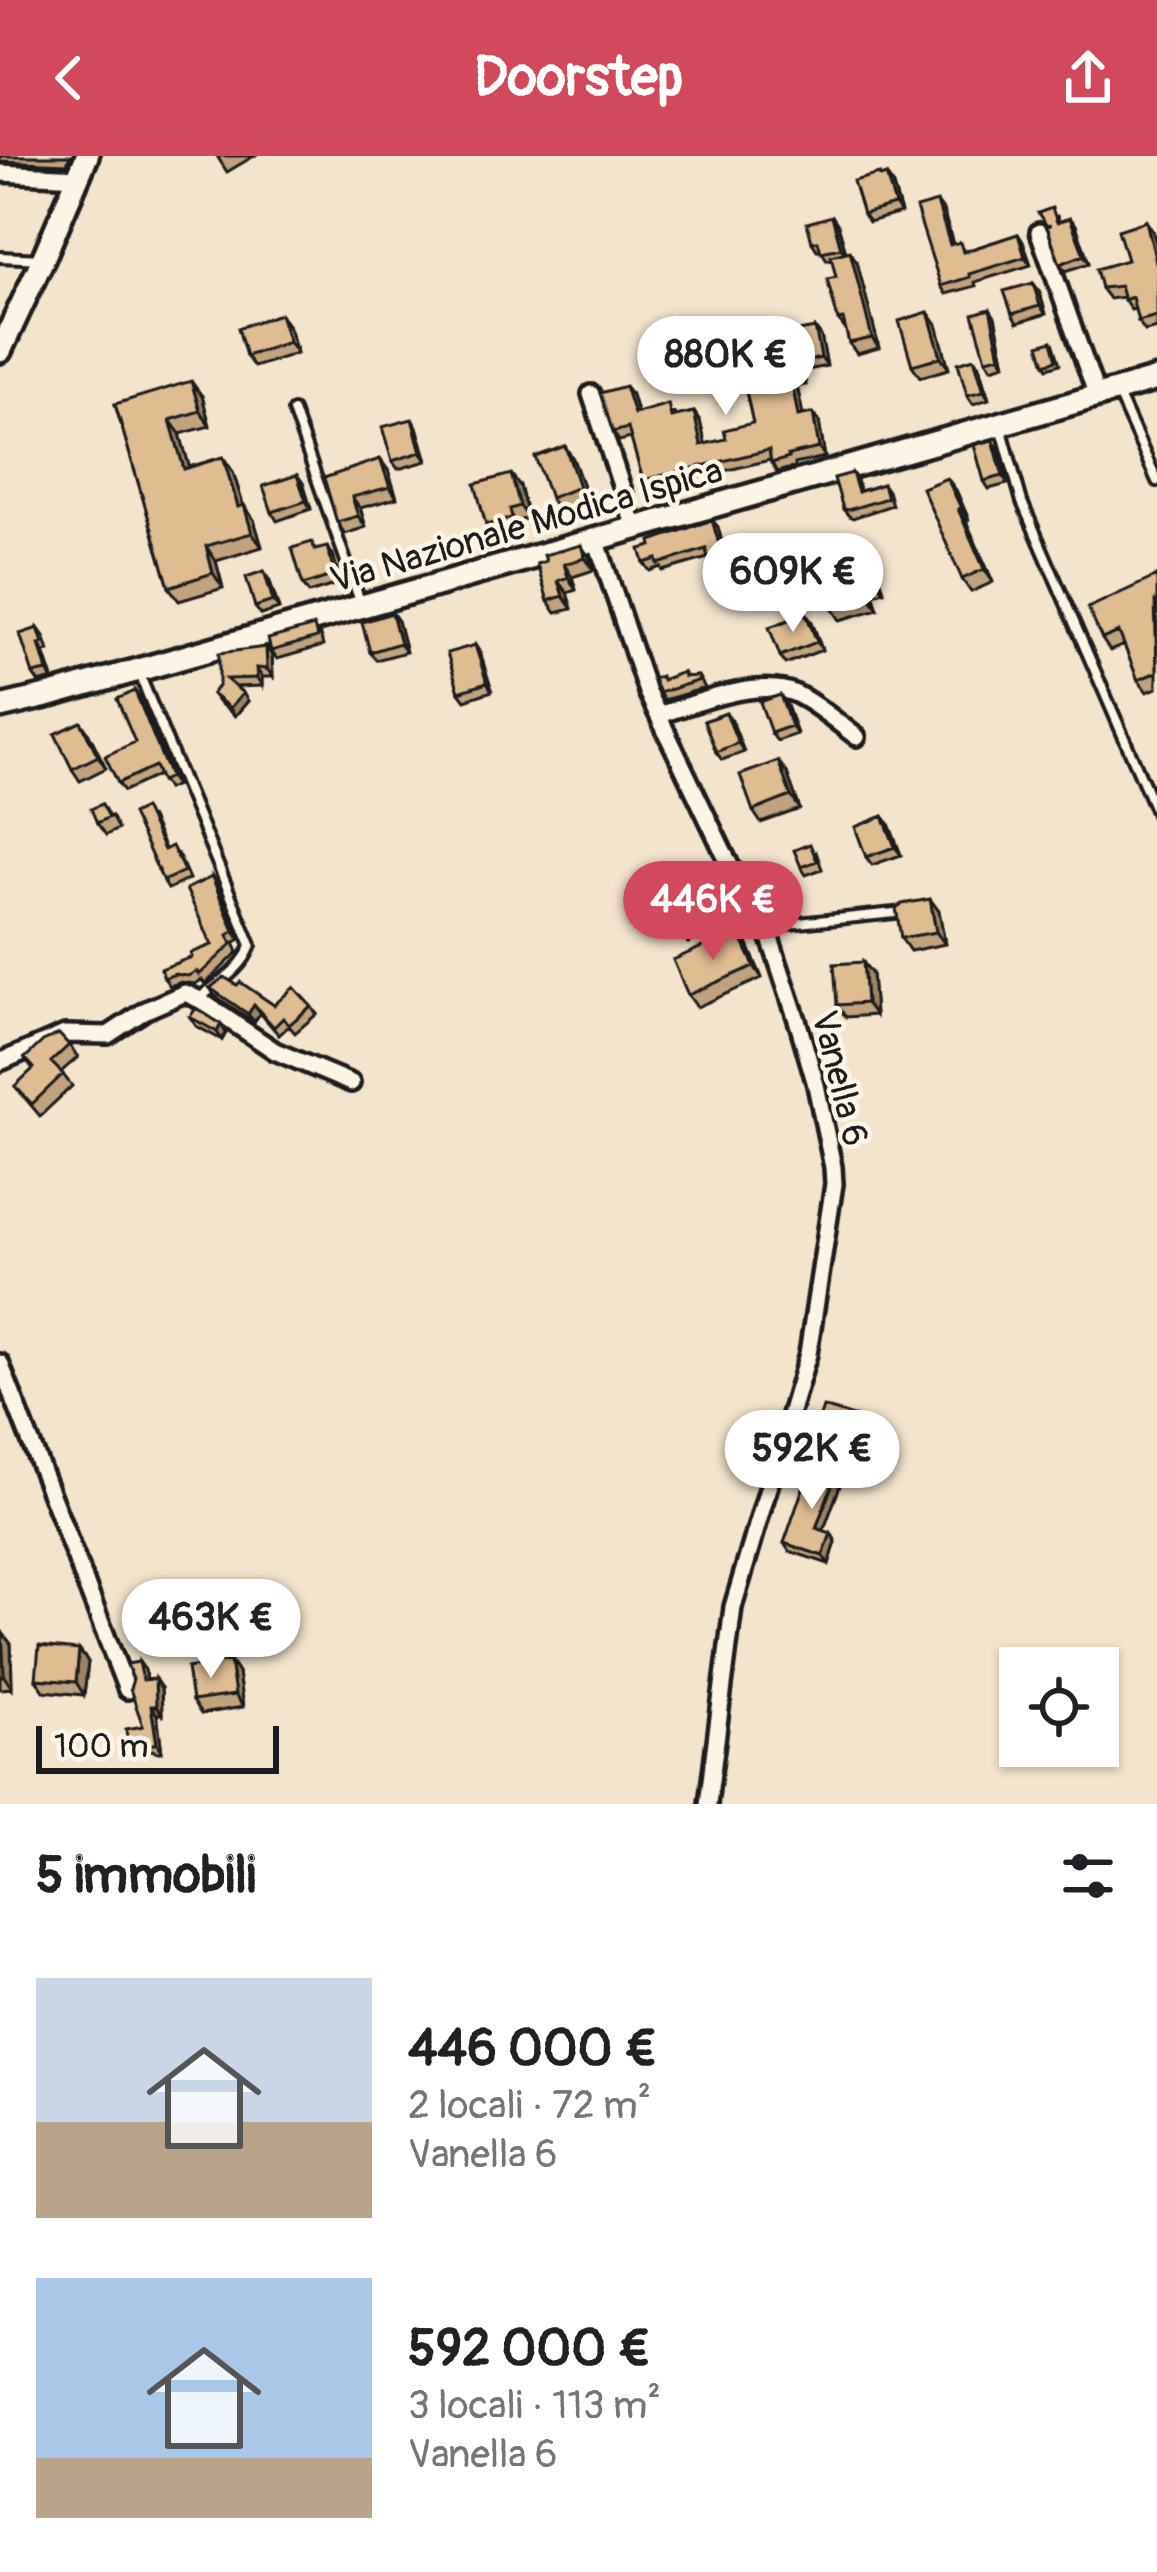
<!DOCTYPE html>
<html lang="it">
<head>
<meta charset="utf-8">
<style>
  :root { --surface:#fff; --page:#f2f2f2; --text:#202124; --muted:#757577; --accent:#d1495b }
  body { margin:0; font-family:Pangolin,sans-serif; background:var(--page); color:var(--text); height:100vh; display:flex; flex-direction:column; font-size:45px; white-space:nowrap }
  * { box-sizing:border-box; margin:0 }
  p { font-size:39px; color:var(--muted) }
  .icon { flex:none; width:66px; height:66px; fill:none; stroke:currentColor; stroke-width:2; stroke-linecap:round; stroke-linejoin:round }
  .map { position:relative; height:1648px; overflow:hidden }
  .details { display:flex; flex-direction:column; background:var(--surface); flex:1 }
  .details>* { flex:none }
  .controls { position:absolute; left:999px; top:1491px; display:grid; gap:24px }
  .controls a { display:grid; place-items:center; width:120px; height:120px; border-radius:0px; background:var(--surface); box-shadow:0 3px 9px #0004; font-size:60px }
  .scale { position:absolute; left:36px; bottom:30px; width:243px; box-sizing:border-box; padding-left:12px; border:6px solid #1c1c1c; border-top:0; font-size:33px; line-height:42px; white-space:nowrap; color:#1c1c1c; -webkit-text-stroke:9px #fcf5e5; paint-order:stroke }
  .price { position:absolute; translate:-50% -102px; padding:0 27px; border-radius:42px; background:#fff; color:#222; font-size:39px; line-height:78px; filter:drop-shadow(0 3px 6px #0008) }
  .price::after { content:''; position:absolute; left:50%; top:72px; width:36px; height:27px; margin-left:-18px; background:inherit; clip-path:polygon(0 0,100% 0,50% 100%) }
  .price.on { background:var(--accent); color:#fff }
  ul { padding:0; list-style:none }
  li { display:flex; align-items:center; gap:36px; height:300px; padding:0 36px }
  li span { display:grid; place-items:center; flex:none; width:336px; height:240px; border-radius:0px; color:#555 }
  li>.icon { margin-inline-start:auto }
  span .icon { width:144px; height:144px; fill:#fffc; stroke-width:1 }
  li b { font-size:51px }
  h2 { display:flex; justify-content:space-between; align-items:center; height:144px; padding:0 36px; font-size:51px }
  header { display:flex; justify-content:space-between; align-items:center; height:156px; padding:0 36px; background:var(--accent); color:#fff; font-size:54px; font-weight:700 }
  .map>svg:first-child { display:block }
</style>
</head>
<body>
<header><svg class="icon" aria-label="back" viewBox="0 0 24 24"><path d="M15 5l-7 7 7 7"/></svg>Doorstep<svg class="icon" aria-label="share" viewBox="0 0 24 24"><path d="M12 15V3M7 8l5-5 5 5M5 13v7h14v-7"/></svg></header>
<div class="map">
<svg width="1157" height="1648" viewBox="0 0 1157 1648">
  <rect width="100%" height="100%" fill="#f4e4cc"/>
  <filter id="ink" filterUnits="userSpaceOnUse"><feTurbulence type="fractalNoise" baseFrequency=".00833" numOctaves="2"/><feDisplacementMap in="SourceGraphic" scale="24" xChannelSelector="R" yChannelSelector="G"/><feConvolveMatrix kernelMatrix="1 2 1 2 8 2 1 2 1" color-interpolation-filters="sRGB"/></filter>
  <g filter="url(#ink)">
    <g fill="none" stroke-linecap="round" stroke-linejoin="round">
      <g stroke="#1c1c1c" stroke-width="16">
        <path id="lane" d="M0,101L42,103
          M1117,236L1157,325
          M293,255L361,448
          M1002,274L1022,346L1157,658
          M138,515L251,789C243,813 218,827 198,843
          M767,767L779,769L904,756"/>
      </g>
      <g stroke="#1c1c1c" stroke-width="24">
        <path id="street" d="M0,17L79,21
          M1039,76L1097,240
          M591,238L635,372
          M596,383L647,536L746,743L765,767L798,867L816,929L833,1011L834,1028L808,1198L733,1451L708,1648
          M658,559C695,548 759,521 796,538C817,548 838,567 857,581
          M0,906L65,878L108,879L146,854L185,837L198,843L275,895L351,927
          M0,1207L127,1534"/>
      </g>
      <g stroke="#1c1c1c" stroke-width="30">
        <path id="secondary" d="M0,195L43,103L87,0
          M0,551L51,539L1157,223"/>
      </g>
      <use href="#lane" stroke="#fcf5e5" stroke-width="8"/>
      <use href="#street" stroke="#fcf5e5" stroke-width="15"/>
      <use href="#secondary" stroke="#fcf5e5" stroke-width="21"/>
    </g>
    <path fill="#c1a27d" stroke="#1c1c1c" stroke-width="3" d="M0,0H70L67,8L0,5Z
      M217,0H254L227,16Z
      M881,21L892,27L901,57L869,66L863,58Z
      M943,54L953,88L966,95L1018,78L1023,86L1031,109L975,126L976,130L946,138L941,130Z
      M1057,59L1059,66L1070,62L1076,69L1089,107L1066,115L1060,108Z
      M832,60L838,69L846,96L857,106L879,192L857,198L849,187L846,174L838,164L836,121L832,103L827,104L821,94H817L812,86Z
      M1146,65L1153,76L1157,92V172L1145,175L1138,165L1135,153L1131,154L1123,141L1109,143L1101,132L1127,104Z
      M1033,127L1039,135L1046,158L1017,167L1012,158Z
      M995,161L1005,208L992,212L986,203Z
      M288,169L297,197L254,211L246,200Z
      M937,169L949,213L920,221L912,209Z
      M815,172L821,180L827,210L803,215L806,229L797,230L803,259L813,257L819,266L825,301L795,308V311L777,316L770,304L649,333L643,324L631,282L619,285L613,276L632,239L637,257H674L675,260L694,256L700,265L705,288L726,283L753,267L745,231H743L737,222L743,198L746,201L802,187Z
      M1054,189L1060,208L1048,212L1045,208Z
      M980,210L989,243L973,248L967,239Z
      M202,240L210,270L180,278L189,311L223,301L233,316L243,349L254,364L262,391L216,405L223,432L179,445L169,431L115,248Z
      M417,271L427,305L398,313L392,305Z
      M998,292L1008,328L989,333L984,325Z
      M573,303L588,344L558,354L550,342Z
      M388,314L397,342L360,352L366,371L345,378L337,366L324,322Z
      M852,317L857,324L860,335L883,328L888,335L892,349L853,362L849,360L843,353Z
      M297,319L303,327L311,353L277,365L272,356Z
      M520,330L528,362L518,365L521,374L495,381L486,369Z
      M956,334L969,364L966,365L993,426L971,436L962,423Z
      M712,364L718,371L727,406L714,410L708,402L663,415L661,411L650,415L644,407L652,390Z
      M333,399L341,427L309,437L303,429Z
      M589,401L594,414L572,421L576,434L567,437L572,453L556,457L548,445L537,408Z
      M870,403L878,415L884,435L873,438L878,453L840,464L832,452Z
      M784,404L794,433L776,440L770,432Z
      M1157,420V532L1147,536L1138,524L1124,489L1110,495L1102,483Z
      M269,423L279,453L261,459L255,451Z
      M392,457L398,465L406,496L376,504L370,496Z
      M812,466L822,494L785,508L780,500Z
      M38,472L44,480L49,495L44,496L53,523L39,527L33,518Z
      M320,478L323,490L277,503L271,495Z
      M475,489L480,497L492,535L465,544L459,536Z
      M272,499L273,521H262V530L236,531L248,545L235,560L218,546L212,538L219,529Z
      M683,516L686,521L698,520L705,532L664,544L659,537L662,524Z
      M135,535L141,544L176,629L167,633L159,619L124,635L118,627L135,586Z
      M786,547L797,578L777,585L771,577Z
      M732,565L744,596L722,604L716,596Z
      M89,578L106,612L80,625L72,613Z
      M787,617L800,653L761,667L753,655Z
      M111,660L118,673L106,679L97,667Z
      M150,660L165,693L178,698L189,723L168,733L163,725Z
      M889,668L901,699L872,709L866,701Z
      M816,696L822,713L806,719L801,711Z
      M212,721L217,729L240,783L234,787L238,796L205,828L202,824L194,828L181,826L170,830L164,822L212,789Z
      M717,724L726,736L738,763L688,787L680,775Z
      M939,755L945,788L910,795L901,782Z
      M738,775L747,787L762,822L697,851L688,839Z
      M872,818L875,859L846,861L837,849Z
      M210,832L274,849L311,850L317,858L295,877L289,870L279,879L260,857L254,866L215,840Z
      M190,861L221,868L226,877L222,884L196,870Z
      M69,889L78,901L61,916L72,930L40,960L15,930L33,913L25,902Z
      M856,1261L862,1269L852,1300L819,1290L813,1282Z
      M837,1315L842,1324L823,1375L831,1377L836,1386L829,1408L789,1395L784,1387Z
      M0,1476H2L11,1488L12,1532L0,1533Z
      M79,1494L88,1506L84,1539L44,1535L36,1523Z
      M230,1505L238,1517L243,1551L201,1558L192,1545Z
      M139,1506L145,1514L147,1524L161,1532L162,1558H157L162,1596H155L153,1594L134,1596L128,1588L143,1570Z"/>
    <path fill="#9d8466" stroke="#1c1c1c" stroke-width="3" d="M886,19L892,27L901,57L895,49Z
      M937,46L943,54L955,97L950,89Z
      M832,60L838,69L847,100L841,92Z
      M1070,62L1076,69L1089,107L1084,99Z
      M1146,65L1153,76L1157,92V110Z
      M1018,78L1023,86L1031,109L1025,101Z
      M850,95L857,106L879,192L872,182Z
      M1033,127L1039,135L1046,158L1040,150Z
      M990,153L995,161L1005,208L1000,200Z
      M928,156L937,169L949,213L941,201Z
      M280,158L288,169L297,197L289,186Z
      M815,172L821,180L827,210L821,202Z
      M974,202L980,210L989,243L984,235Z
      M797,207L803,215L806,229L800,220Z
      M791,222L797,230L805,269L798,260Z
      M191,225L202,240L210,270L200,255Z
      M625,230L632,239L640,267L634,258Z
      M694,256L700,265L708,298L701,289Z
      M813,257L819,266L825,301L819,292Z
      M412,263L417,271L427,305L421,296Z
      M170,264L180,278L194,327L184,313Z
      M993,284L998,292L1008,328L1003,320Z
      M565,290L573,303L588,344L579,331Z
      M223,301L233,316L248,365L238,351Z
      M380,303L388,314L397,342L390,331Z
      M511,318L520,330L528,362L520,350Z
      M297,319L303,327L311,353L306,345Z
      M947,322L956,334L969,364L961,352Z
      M352,341L360,352L366,371L358,360Z
      M244,349L254,364L262,391L252,377Z
      M958,353L966,365L993,426L984,413Z
      M712,364L718,371L727,406L722,398Z
      M581,389L589,401L594,414L585,402Z
      M206,390L216,405L223,432L213,417Z
      M327,391L333,399L341,427L335,419Z
      M778,396L784,404L794,433L788,425Z
      M870,403L878,415L884,435L876,423Z
      M564,408L572,421L576,434L568,421Z
      M264,415L269,423L279,453L273,445Z
      M558,425L567,437L572,453L563,440Z
      M865,426L873,438L878,453L869,440Z
      M392,457L398,465L406,496L400,487Z
      M806,458L812,466L822,494L817,486Z
      M39,488L44,496L53,523L47,515Z
      M475,489L480,497L492,535L487,527Z
      M266,491L272,499L273,521L267,513Z
      M256,512L262,521V530L257,522Z
      M135,535L141,544L176,629L170,621Z
      M243,537L248,545L235,560L230,552Z
      M780,539L786,547L797,578L791,570Z
      M726,557L732,565L744,596L738,587Z
      M81,566L89,578L106,612L98,600Z
      M778,605L787,617L800,653L791,640Z
      M883,660L889,668L901,699L895,691Z
      M212,721L217,729L240,783L234,775Z
      M717,724L726,736L738,763L730,751Z
      M930,743L939,755L945,788L936,776Z
      M738,775L747,787L762,822L754,810Z
      M863,806L872,818L875,859L866,847Z
      M254,849L260,857L254,866L248,858Z
      M221,868L226,877L222,884L217,876Z
      M856,1261L862,1269L852,1300L846,1292Z
      M837,1315L842,1324L821,1381L816,1372Z
      M831,1377L836,1386L829,1408L823,1400Z
      M2,1476L11,1488L12,1532L4,1520Z
      M79,1494L88,1506L84,1539L76,1526Z
      M230,1505L238,1517L243,1551L235,1539Z
      M155,1523L161,1532L162,1558L156,1550Z
      M151,1550L157,1558L162,1596L157,1588Z"/>
    <path fill="#e0bc91" stroke="#1c1c1c" stroke-width="3" d="M879,18L880,21L886,19L895,49L863,58L853,25Z
      M937,46L950,89L960,86L963,96L1018,78L1025,101L969,118L970,121L941,130L916,52Z
      M1052,52L1057,66L1070,62L1084,99L1060,108L1047,70L1051,69L1047,70L1038,57Z
      M832,60L841,92L821,96L818,85L812,86L807,67Z
      M1146,65L1157,110V160L1138,165L1132,141L1124,144L1120,130L1101,132L1096,113L1127,104L1118,74Z
      M850,95L872,182L849,187L843,163L838,164L827,123L836,121L831,100Z
      M1033,127L1040,150L1012,158L1004,135Z
      M990,153L1000,200L986,203L973,158Z
      M928,156L941,201L912,209L899,165Z
      M280,158L289,186L246,200L238,172Z
      M815,172L821,202L797,207L800,220L791,222L798,260L813,257L819,292L788,299L789,302L771,307L769,294L643,324L628,272L613,276L600,237L625,230L634,258L668,248L671,261L694,256L701,289L726,283L724,274L753,267L743,221L737,222L730,200L743,198L744,201L802,187L799,175Z
      M1052,185L1057,204L1045,208L1039,189Z
      M974,202L984,235L967,239L958,207Z
      M191,225L200,255L170,264L184,313L223,301L238,351L244,349L252,377L206,390L213,417L169,431L115,248Z
      M412,263L421,296L392,305L382,271Z
      M993,284L1003,320L984,325L974,289Z
      M565,290L579,331L550,342L535,301Z
      M380,303L390,331L352,341L358,360L337,366L324,322Z
      M852,317L858,336L883,328L887,342L848,354L843,353L834,322Z
      M511,318L520,350L510,353L512,362L486,369L475,328Z
      M297,319L306,345L272,356L263,330Z
      M947,322L961,352L958,353L984,413L962,423L922,332Z
      M712,364L722,398L708,402L706,393L658,408L657,403L644,407L640,393L652,390L651,385Z
      M312,386L315,394L327,391L335,419L303,429L292,392Z
      M581,389L585,402L564,408L568,421L558,425L563,440L548,445L537,408L546,405L544,399Z
      M778,396L788,425L770,432L760,402Z
      M870,403L876,423L865,426L869,440L832,452L821,415Z
      M264,415L273,445L255,451L246,421Z
      M1157,420V445H1155L1157,516L1138,524L1119,476L1102,483L1088,452Z
      M392,457L400,487L370,496L362,466Z
      M806,458L817,486L780,500L769,471Z
      M314,470L317,482L271,495L268,483Z
      M38,472L43,487L39,488L47,515L33,518L20,478Z
      M475,489L487,527L459,536L447,497Z
      M266,491L267,513L256,512L257,522L226,523L243,537L230,552L212,538L219,529V497Z
      M683,516L684,521L698,520L700,524L659,537L653,523L661,520L662,524Z
      M135,535L170,621L161,625L155,610L118,627L105,600L135,586L117,543Z
      M780,539L791,570L771,577L760,546Z
      M726,557L738,587L716,596L704,565Z
      M81,566L98,600L72,613L55,578Z
      M778,605L791,640L753,655L740,619Z
      M102,648L109,661L97,667L91,653Z
      M144,652L164,694L172,690L184,715L163,725L132,658Z
      M883,660L895,691L866,701L855,671Z
      M810,688L817,705L801,711L794,694Z
      M212,721L234,775L228,779L232,788L199,819L197,815L188,820L175,818L164,822L161,813L192,801L191,797L212,789L186,733Z
      M717,724L730,751L680,775L667,748Z
      M930,743L936,776L901,782L896,752L902,748Z
      M738,775L754,810L688,839L673,804Z
      M863,806L866,847L837,849L834,808Z
      M224,821L237,829L240,826L274,849L294,831L311,850L289,869L283,862L274,871L254,849L248,858L210,832Z
      M196,852L221,868L217,876L190,861Z
      M59,878L69,889L51,906L63,918L32,948L15,930L34,912L25,902L43,885Z
      M823,1251L856,1261L846,1292L813,1282Z
      M812,1306L837,1315L816,1372L831,1377L823,1400L784,1387Z
      M0,1476H2L4,1520H0Z
      M39,1490L79,1494L76,1526L36,1523Z
      M230,1505L235,1539L192,1545L187,1512Z
      M139,1506L143,1524L155,1523L156,1550H151L157,1588H149L148,1585L128,1588L126,1573L143,1570L130,1533L133,1523L127,1508Z"/>
  </g>
  <g text-anchor="middle" stroke-width="9" stroke-linejoin="round" paint-order="stroke">
    <g font-size="36" fill="#1c1c1c" stroke="#fcf5e5">
      <text transform="translate(526 368) rotate(-16)" y="13">Via Nazionale Modica Ispica</text>
      <text transform="translate(841 922) rotate(76)" y="13">Vanella 6</text>
    </g>
  </g>
</svg>
<div class="controls">
<a><svg class="icon" aria-label="locate" viewBox="0 0 24 24"><circle cx="12" cy="12" r="6"/><path d="M12 2v4M12 18v4M2 12h4M18 12h4"/></svg></a>
</div>
<div class="scale">100 m</div>
<b class="price" style="left:726px;top:262px">880K €</b>
<b class="price" style="left:793px;top:479px">609K €</b>
<b class="price on" style="left:713px;top:807px">446K €</b>
<b class="price" style="left:812px;top:1356px">592K €</b>
<b class="price" style="left:211px;top:1525px">463K €</b>
</div>
<section class="details">
<h2>5 immobili<svg class="icon" aria-label="filters" viewBox="0 0 24 24"><path d="M4 7h16M4 17h16"/><circle cx="9" cy="7" r="2"/><circle cx="15" cy="17" r="2"/></svg></h2>
<ul>
<li><span style="background:linear-gradient(#c9d6e8 60%,#b9a48a 0)"><svg class="icon" aria-label="home" viewBox="0 0 24 24"><path d="M3 11l9-7 9 7M6 9v11h12V9"/></svg></span><div><b>446 000 €</b><p>2 locali · 72 m²</p><p>Vanella 6</p></div></li>
<li><span style="background:linear-gradient(#a9c7e8 75%,#b9a48a 0)"><svg class="icon" aria-label="home" viewBox="0 0 24 24"><path d="M3 11l9-7 9 7M6 9v11h12V9"/></svg></span><div><b>592 000 €</b><p>3 locali · 113 m²</p><p>Vanella 6</p></div></li>
</ul>
</section>
</body>
</html>
